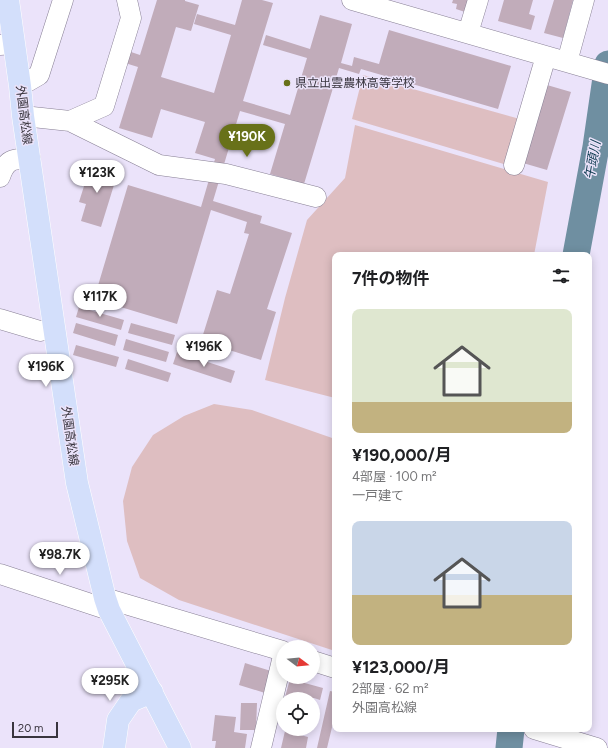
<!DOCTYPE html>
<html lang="ja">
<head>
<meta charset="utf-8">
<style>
  :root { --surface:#fff; --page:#f6f6f6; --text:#202124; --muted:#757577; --accent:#687119 }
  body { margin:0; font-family:Figtree,"Noto Sans JP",sans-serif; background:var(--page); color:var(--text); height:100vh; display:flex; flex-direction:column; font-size:15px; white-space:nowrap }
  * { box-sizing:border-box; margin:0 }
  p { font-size:13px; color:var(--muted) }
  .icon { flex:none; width:22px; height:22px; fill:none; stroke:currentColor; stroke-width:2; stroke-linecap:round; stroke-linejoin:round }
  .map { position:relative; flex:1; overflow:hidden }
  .panel { position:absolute; left:332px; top:252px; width:260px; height:480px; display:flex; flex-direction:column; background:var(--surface); border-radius:8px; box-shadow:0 2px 10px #0003 }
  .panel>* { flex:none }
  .needle { width:26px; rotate:106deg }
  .tools { position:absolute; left:276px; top:640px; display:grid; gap:8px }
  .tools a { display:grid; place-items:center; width:44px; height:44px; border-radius:50%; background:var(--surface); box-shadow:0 2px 10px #0003; font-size:20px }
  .scale { position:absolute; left:12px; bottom:10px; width:46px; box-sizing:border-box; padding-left:4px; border:2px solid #39353e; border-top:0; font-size:11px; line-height:14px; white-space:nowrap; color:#39353e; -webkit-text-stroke:3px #ebe3fa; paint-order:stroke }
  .price { position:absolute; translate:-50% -34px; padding:0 9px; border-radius:14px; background:#fff; color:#222; font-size:13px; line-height:26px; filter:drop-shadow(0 1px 2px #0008) }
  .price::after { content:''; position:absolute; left:50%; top:24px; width:12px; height:9px; margin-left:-6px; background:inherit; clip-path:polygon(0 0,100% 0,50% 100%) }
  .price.active { background:var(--accent); color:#fff }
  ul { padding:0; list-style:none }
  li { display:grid; align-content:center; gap:8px; height:212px; padding:0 20px }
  li span { display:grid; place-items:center; height:124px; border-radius:8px; color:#555 }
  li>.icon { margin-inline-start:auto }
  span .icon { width:72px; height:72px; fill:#fffc; stroke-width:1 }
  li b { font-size:17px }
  h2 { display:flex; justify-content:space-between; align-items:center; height:48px; padding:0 20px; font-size:17px }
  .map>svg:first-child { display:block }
</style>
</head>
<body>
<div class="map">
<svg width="608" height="748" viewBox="0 0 608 748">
  <rect width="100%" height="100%" fill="#ebe3fa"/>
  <path fill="#debec1" d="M363,75L520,119L507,165L352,119Z
    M355,125L548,182L534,255H335V398L265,380L285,298L307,220L345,178Z
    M214,404L252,410L335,439V651L179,600L140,578L127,541L123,501L132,467L153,435L184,416Z"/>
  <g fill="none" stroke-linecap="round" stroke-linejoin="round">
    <path stroke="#6f8fa1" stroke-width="27" d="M576,255L596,147L608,64
      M509,748L511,729"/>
  </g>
  <path fill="#c1acba" d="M157,0H185V1L199,5L191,31L176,27L161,77L214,93L231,35L194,24L197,14L235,25L242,0H262L273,3L243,101L290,115L307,58L263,45L266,35L310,49L320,15L352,24L341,63L352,66L354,57L379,64L389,30L511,66L498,109L361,69L359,74L339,68L304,184L270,174L285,124L240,111L213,201L262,216L260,223L292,233L267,309L276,312L261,360L201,341L217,290L230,294L249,234L244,233L247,222L211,210L177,324L94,299L128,185L201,207L215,159L195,153L205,122L161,109L152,138L119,128L138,67L125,63L128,51L140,55Z
    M453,0H472L468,13L456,9L457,4L452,3Z
    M504,0H533L529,14L535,16L531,30L498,21Z
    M554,0H573L563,38L544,33Z
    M547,85L571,92L547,170L523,163Z
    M91,164L118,172L101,227L81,221L86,204L79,202Z
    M79,307L124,320L121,330L76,317Z
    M76,323L118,335L115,346L73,333Z
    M131,323L175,335L172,345L128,333Z
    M126,339L169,352L166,362L123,350Z
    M76,345L119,357L116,367L73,355Z
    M177,352L235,371L231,383L173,364Z
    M128,359L171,373L168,382L125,369Z
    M245,663L271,671L265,693L239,685Z
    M290,679L323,688L320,700L314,698L293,699L285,697Z
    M330,691L335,692V715L327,748H317Z
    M241,703H257L256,730H240Z
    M215,715L236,717L234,732L247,734L245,748H215L216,741H212Z
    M285,731L308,737L306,748H281Z"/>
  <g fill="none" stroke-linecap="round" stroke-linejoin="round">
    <g stroke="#877f94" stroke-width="21">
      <path id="minor" d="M352,0L608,74
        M468,33L478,0
        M0,45L14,44
        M567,62L584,0
        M20,86L39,75L63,0
        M23,116L70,121L104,106L131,18L127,0
        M70,121L159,165L226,174L316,197
        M514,165L546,56
        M0,177C6,159 13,159 30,158
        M0,319L40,331L54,328
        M0,574L109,610
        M105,598L283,651
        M313,661L335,668
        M534,729L597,748
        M261,748L283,656"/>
    </g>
    <g stroke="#fff" stroke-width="23">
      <path id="major" d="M8,0L20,86L23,116L77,483L105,598L109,610L180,748
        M114,748L118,720L131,701L152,692"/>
    </g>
    <use href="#minor" stroke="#fff" stroke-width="20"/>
    <use href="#major" stroke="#d3dffb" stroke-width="22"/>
  </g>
  <circle fill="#687119" stroke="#ebe3fa" stroke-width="1.5" cx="287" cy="83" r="4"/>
  <g text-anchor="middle" stroke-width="3" stroke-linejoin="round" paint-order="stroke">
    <g font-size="12" fill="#39353e" stroke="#ebe3fa" text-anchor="start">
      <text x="295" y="87">県立出雲農林高等学校</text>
    </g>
    <g font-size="12" fill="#39353e" stroke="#ebe3fa">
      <text transform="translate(24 115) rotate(83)" y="4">外園高松線</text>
      <text transform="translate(70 436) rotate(82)" y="4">外園高松線</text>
    </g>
    <g font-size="13" font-style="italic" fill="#0d3a4f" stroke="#ebe3fa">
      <text transform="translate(592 160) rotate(-80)" y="5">午頭川</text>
    </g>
  </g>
</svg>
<div class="tools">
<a><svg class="needle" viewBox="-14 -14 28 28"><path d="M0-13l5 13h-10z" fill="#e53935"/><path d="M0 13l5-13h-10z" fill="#757577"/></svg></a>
<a><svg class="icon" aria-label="locate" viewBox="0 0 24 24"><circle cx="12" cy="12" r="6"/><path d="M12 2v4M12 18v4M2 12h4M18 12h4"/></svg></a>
</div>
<div class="scale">20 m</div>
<b class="price active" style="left:247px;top:158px">¥190K</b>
<b class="price" style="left:97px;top:194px">¥123K</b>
<b class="price" style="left:100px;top:318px">¥117K</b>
<b class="price" style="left:204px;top:368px">¥196K</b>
<b class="price" style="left:46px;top:388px">¥196K</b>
<b class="price" style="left:60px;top:576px">¥98.7K</b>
<b class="price" style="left:110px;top:702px">¥295K</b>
<section class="panel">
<h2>7件の物件<svg class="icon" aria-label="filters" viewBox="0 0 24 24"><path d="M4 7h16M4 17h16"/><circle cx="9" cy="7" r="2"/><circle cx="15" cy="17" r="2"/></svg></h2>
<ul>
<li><span style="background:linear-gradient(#dfe7d0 75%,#c2b280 0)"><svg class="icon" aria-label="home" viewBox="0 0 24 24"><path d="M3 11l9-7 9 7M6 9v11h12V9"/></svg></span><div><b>¥190,000/月</b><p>4部屋 · 100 m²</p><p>一戸建て</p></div></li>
<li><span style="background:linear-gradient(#c9d6e8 60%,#c2b280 0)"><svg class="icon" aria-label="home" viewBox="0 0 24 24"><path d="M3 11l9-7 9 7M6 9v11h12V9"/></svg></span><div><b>¥123,000/月</b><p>2部屋 · 62 m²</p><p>外園高松線</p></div></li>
</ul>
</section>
</div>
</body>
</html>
